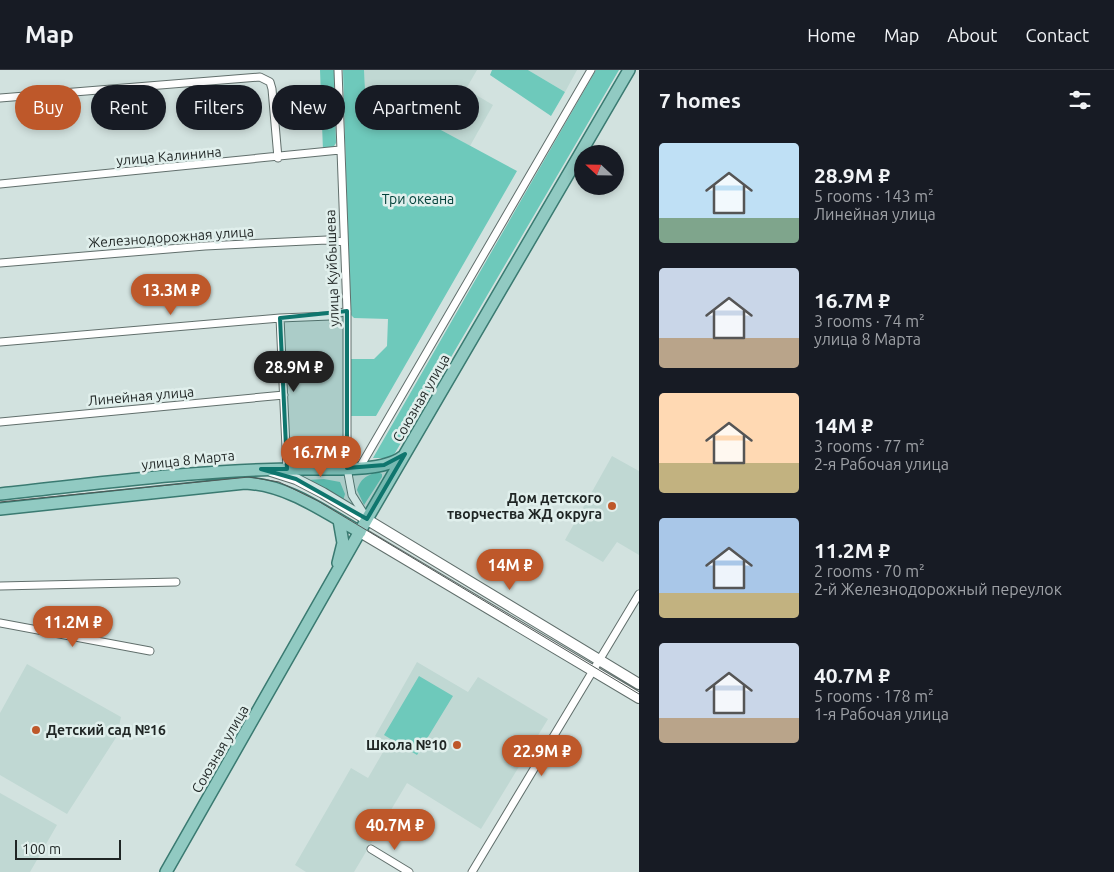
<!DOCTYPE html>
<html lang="en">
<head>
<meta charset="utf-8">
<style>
  :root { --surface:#171b24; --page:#242831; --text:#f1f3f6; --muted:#9ea1a6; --line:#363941; --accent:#be582a }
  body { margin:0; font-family:Ubuntu,sans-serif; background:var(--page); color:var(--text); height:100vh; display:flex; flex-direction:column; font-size:19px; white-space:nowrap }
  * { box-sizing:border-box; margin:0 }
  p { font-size:16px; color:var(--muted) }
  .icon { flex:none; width:28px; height:28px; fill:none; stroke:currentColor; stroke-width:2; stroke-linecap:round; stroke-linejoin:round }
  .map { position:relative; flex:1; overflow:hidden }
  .panel { display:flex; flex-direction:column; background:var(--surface); width:475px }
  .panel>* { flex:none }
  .banner { position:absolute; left:15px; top:15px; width:475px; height:45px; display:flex; gap:10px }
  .needle { width:32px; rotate:292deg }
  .controls { position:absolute; left:574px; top:75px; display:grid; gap:10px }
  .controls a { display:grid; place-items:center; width:50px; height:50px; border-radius:50%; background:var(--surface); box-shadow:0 2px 8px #0003; font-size:25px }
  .scale { position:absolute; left:15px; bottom:12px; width:106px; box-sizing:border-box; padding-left:5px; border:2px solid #1f2524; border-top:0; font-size:14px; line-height:18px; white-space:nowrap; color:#1f2524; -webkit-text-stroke:4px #e0efec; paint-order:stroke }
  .price { position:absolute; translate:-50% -42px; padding:0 11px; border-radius:18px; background:var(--accent); color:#fff; font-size:16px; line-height:32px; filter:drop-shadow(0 1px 2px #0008) }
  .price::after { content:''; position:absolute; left:50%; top:30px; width:15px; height:11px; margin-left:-8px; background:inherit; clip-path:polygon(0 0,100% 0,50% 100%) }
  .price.on { background:#222; color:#fff }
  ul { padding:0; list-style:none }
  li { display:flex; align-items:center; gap:15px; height:125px; padding:0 20px }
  li span { display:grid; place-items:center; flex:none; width:140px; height:100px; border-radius:5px; color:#555 }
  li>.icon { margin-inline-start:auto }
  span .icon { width:60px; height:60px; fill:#fffc; stroke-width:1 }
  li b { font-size:21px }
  h2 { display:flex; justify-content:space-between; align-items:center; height:60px; padding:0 20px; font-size:21px }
  .chip { padding:0 18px; border-radius:22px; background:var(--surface); box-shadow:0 2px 8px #0003; font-size:18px; line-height:45px }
  .chip.on { background:var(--accent); color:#fff }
  header { display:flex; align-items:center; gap:30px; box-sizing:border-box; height:70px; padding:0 25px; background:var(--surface); border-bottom:1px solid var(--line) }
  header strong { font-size:24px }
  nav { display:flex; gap:28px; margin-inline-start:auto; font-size:18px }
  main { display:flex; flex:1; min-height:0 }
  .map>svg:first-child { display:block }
</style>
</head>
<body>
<header>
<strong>Map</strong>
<nav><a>Home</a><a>Map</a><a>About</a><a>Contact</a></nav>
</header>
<main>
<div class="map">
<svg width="639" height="802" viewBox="0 0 639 802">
  <rect width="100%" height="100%" fill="#d2e2df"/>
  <path fill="#c0d8d3" d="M364,0H477L466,19L493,35L470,76L365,18Z
    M528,0H577L565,22Z
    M612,386L639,401V485L617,472L603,492L565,470Z
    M417,592L468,622L478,607L548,649L481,759L407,713L354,802H306L295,795L351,698L368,708L386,677L379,672L380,669L375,666Z
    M27,594L121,647L117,666L67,744L0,705V643Z
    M0,723L57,755L30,802H0Z"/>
  <path fill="#6ec9bb" d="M320,0H334L336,73L332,79L323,81Z
    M343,0H364L365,19L517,101L376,346H350V289H374L387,276L388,249L354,248L350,244Z
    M492,0H528L565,22L551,46L490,5Z
    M596,0H619L395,383L391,388H373Z
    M378,402L382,404V407L364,435L357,420C361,408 366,406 378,402Z
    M324,409L340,412L345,424L343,431L308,410Z
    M419,606L453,626L417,685L384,665Z"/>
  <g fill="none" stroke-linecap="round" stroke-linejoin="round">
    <g stroke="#616f6c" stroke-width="9">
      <path id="minor" d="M338,0L347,241V398L352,425L366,447
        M0,28L260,7L270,12L272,19L278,88
        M0,114L340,80
        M0,193L205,176L327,170L344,172
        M280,248L287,399
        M0,272L280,248L330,246L347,241
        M0,352L284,325
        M360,397L591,0
        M0,516L176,512
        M0,553L150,581
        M371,779L409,802
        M472,802L639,524"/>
    </g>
    <g stroke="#616f6c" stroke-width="12">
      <path id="secondary" d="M271,401L296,409L323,423L639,614
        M360,462L639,628"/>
    </g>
    <g stroke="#3a7a71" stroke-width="14">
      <path id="primary" d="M0,424C104,413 209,398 314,399C337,399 384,401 402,387
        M0,439L245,413C288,415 324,442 360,462
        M338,493L343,473L339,450
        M166,802L367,449L629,0"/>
    </g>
    <use href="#minor" stroke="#fff" stroke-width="7"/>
    <use href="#secondary" stroke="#fff" stroke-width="10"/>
    <use href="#primary" stroke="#91cac2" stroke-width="11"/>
    <path stroke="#4f5856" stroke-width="1" d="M0,432L249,407L279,412L318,431L639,624"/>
  </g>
  <path fill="#0f766e" fill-opacity="0.2" stroke="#0f766e" stroke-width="4" stroke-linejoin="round" d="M347,241V398L384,395L405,384L367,449L296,409L261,399H287L280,248Z"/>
  <g fill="#be582a" stroke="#e0efec" stroke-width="2">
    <circle cx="612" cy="436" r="5"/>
    <circle cx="36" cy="660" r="5"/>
    <circle cx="457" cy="675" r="5"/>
  </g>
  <g text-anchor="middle" stroke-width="5" stroke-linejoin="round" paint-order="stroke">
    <g font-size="14" fill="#1f2524" stroke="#e0efec">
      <text transform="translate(169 86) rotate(-5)" y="5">улица Калинина</text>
      <text transform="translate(171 167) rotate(-4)" y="5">Железнодорожная улица</text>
      <text transform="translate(332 198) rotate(-92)" y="5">улица Куйбышева</text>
      <text transform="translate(141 326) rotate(-5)" y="5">Линейная улица</text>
      <text transform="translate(421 328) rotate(-60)" y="5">Союзная улица</text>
      <text transform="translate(188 390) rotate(-6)" y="5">улица 8 Марта</text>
      <text transform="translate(220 679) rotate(-60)" y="5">Союзная улица</text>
    </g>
    <g font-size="14" fill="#05433c" stroke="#e0efec">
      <text x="418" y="134">Три океана</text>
    </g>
    <g font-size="14" font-weight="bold" fill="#1f2524" stroke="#e0efec" text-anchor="end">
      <text x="602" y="433">Дом детского<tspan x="602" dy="16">творчества ЖД округа</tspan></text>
      <text x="46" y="665" text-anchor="start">Детский сад №16</text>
      <text x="447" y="680">Школа №10</text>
    </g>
  </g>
</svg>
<div class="controls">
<a><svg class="needle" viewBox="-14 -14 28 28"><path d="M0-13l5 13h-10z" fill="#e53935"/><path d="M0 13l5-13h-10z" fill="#9ea1a6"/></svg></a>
</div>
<div class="scale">100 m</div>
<b class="price" style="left:171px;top:246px">13.3M ₽</b>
<b class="price on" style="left:294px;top:323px">28.9M ₽</b>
<b class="price" style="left:321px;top:408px">16.7M ₽</b>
<b class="price" style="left:510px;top:521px">14M ₽</b>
<b class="price" style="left:73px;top:578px">11.2M ₽</b>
<b class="price" style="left:542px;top:707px">22.9M ₽</b>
<b class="price" style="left:395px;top:781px">40.7M ₽</b>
<div class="banner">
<a class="chip on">Buy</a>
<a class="chip">Rent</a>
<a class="chip">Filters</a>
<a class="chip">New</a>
<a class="chip">Apartment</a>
</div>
</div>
<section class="panel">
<h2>7 homes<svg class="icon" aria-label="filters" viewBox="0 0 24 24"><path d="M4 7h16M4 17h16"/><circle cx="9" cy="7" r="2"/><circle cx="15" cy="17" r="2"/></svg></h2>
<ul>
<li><span style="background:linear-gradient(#bfe0f5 75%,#7fa58c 0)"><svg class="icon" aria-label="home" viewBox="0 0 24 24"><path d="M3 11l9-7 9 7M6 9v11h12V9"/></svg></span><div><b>28.9M ₽</b><p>5 rooms · 143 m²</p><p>Линейная улица</p></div></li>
<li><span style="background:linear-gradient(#c9d6e8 70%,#b9a48a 0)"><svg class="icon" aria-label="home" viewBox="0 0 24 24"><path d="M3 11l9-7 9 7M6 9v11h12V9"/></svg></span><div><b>16.7M ₽</b><p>3 rooms · 74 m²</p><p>улица 8 Марта</p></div></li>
<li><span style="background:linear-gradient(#ffd9b3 70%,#c2b280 0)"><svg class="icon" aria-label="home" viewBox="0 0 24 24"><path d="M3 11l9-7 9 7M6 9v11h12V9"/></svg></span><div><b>14M ₽</b><p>3 rooms · 77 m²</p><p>2-я Рабочая улица</p></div></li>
<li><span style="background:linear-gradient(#a9c7e8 75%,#c2b280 0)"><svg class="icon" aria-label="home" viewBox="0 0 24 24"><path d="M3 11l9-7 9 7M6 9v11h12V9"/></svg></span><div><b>11.2M ₽</b><p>2 rooms · 70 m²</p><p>2-й Железнодорожный переулок</p></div></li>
<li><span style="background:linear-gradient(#c9d6e8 75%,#b9a48a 0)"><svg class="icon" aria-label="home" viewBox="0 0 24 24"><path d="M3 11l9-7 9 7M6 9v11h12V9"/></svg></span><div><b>40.7M ₽</b><p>5 rooms · 178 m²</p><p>1-я Рабочая улица</p></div></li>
</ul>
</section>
</main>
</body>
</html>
